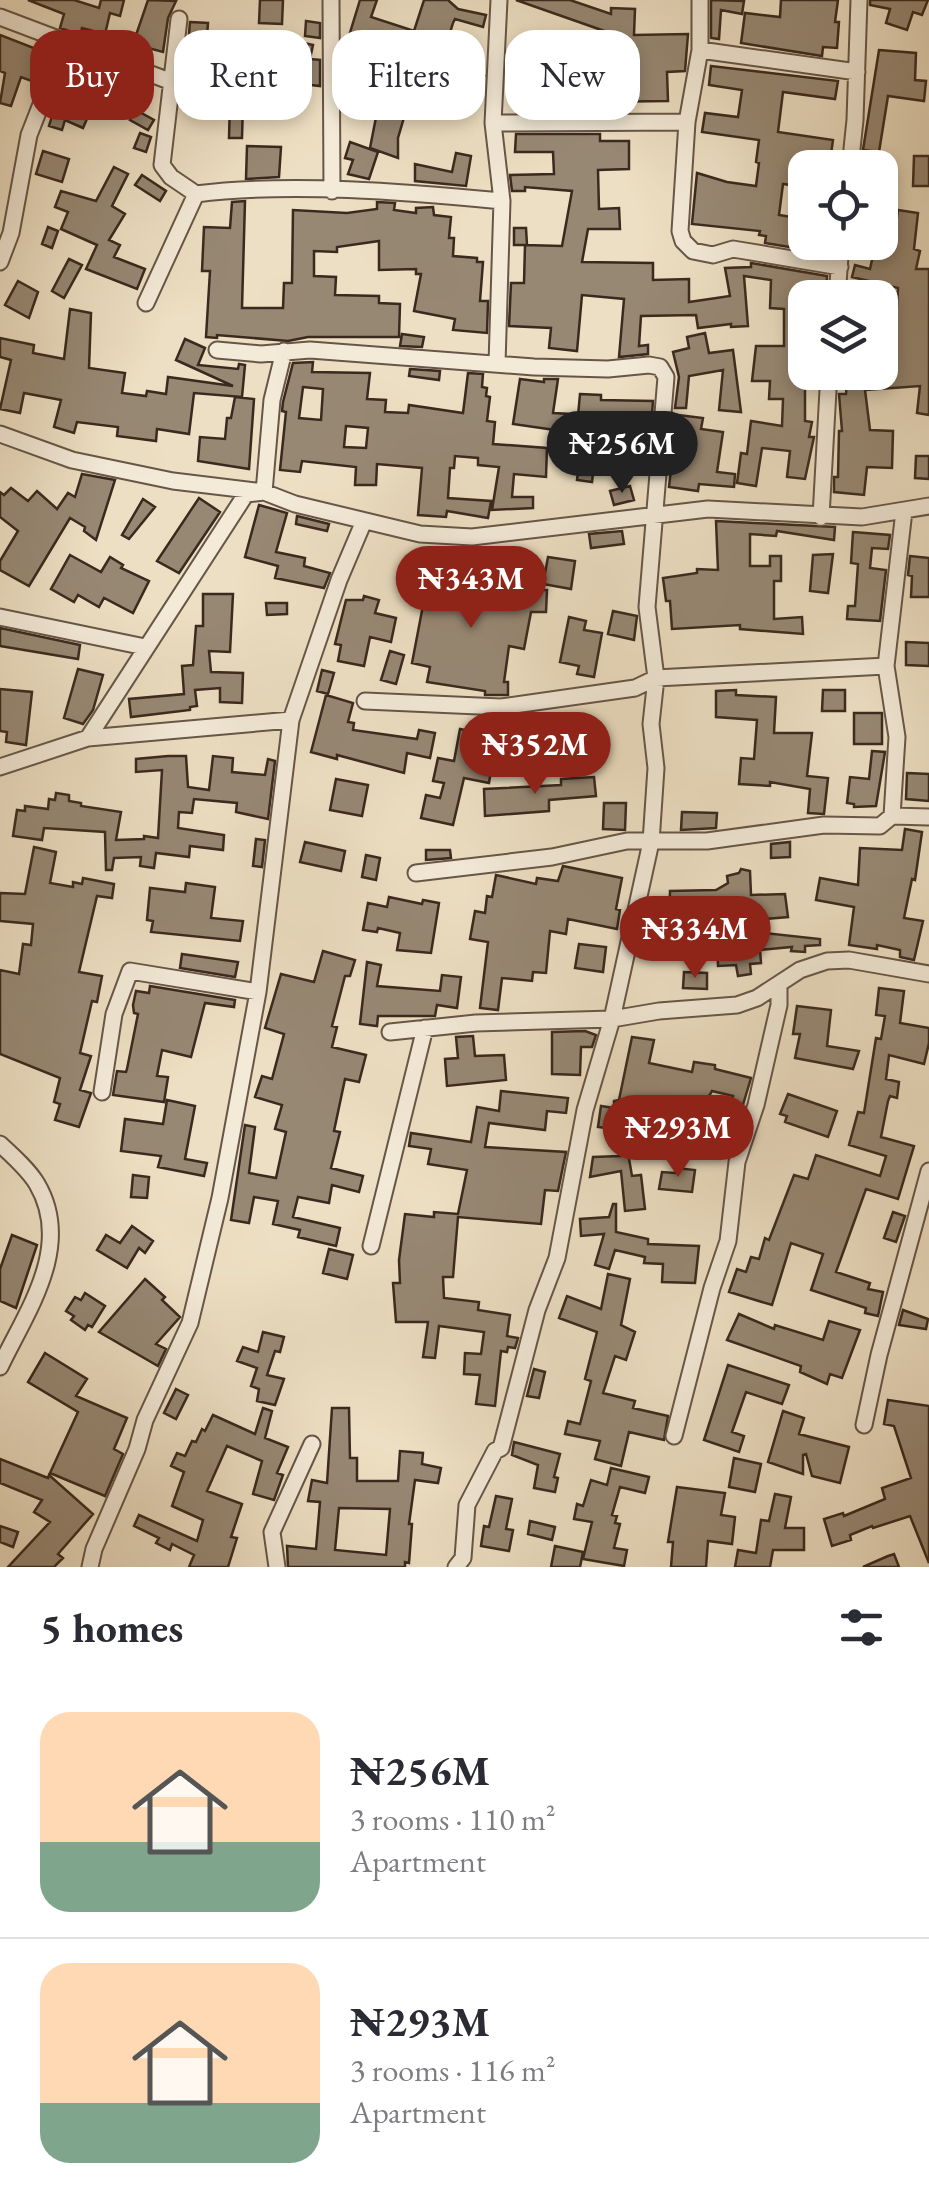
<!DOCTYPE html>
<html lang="en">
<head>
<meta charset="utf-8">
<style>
  :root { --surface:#fff; --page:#f7f7f7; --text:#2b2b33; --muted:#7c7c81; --line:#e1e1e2; --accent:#8f2418 }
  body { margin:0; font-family:"EB Garamond",serif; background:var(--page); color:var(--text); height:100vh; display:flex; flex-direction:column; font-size:38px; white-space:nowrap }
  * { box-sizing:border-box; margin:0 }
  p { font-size:32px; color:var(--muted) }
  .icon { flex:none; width:55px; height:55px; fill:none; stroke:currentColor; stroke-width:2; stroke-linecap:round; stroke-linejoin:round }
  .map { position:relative; height:1567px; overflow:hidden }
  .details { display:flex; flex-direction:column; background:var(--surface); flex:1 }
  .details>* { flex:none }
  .guide { position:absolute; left:30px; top:30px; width:870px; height:90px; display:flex; gap:20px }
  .fabs { position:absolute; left:788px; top:150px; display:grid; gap:20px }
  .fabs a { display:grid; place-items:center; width:110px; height:110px; border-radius:20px; background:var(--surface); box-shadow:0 5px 15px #0003; font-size:50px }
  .price { position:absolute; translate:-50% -85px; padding:0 22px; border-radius:35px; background:var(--accent); color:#fff; font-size:32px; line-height:65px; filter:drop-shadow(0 2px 5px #0008) }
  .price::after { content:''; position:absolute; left:50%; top:60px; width:30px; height:22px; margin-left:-15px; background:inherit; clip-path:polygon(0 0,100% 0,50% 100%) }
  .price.on { background:#222; color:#fff }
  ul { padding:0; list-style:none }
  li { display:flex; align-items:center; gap:30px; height:250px; padding:0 40px }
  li+li { border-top:2px solid var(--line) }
  li span { display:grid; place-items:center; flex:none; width:280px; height:200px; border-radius:30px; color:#555 }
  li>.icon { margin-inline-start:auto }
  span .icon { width:120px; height:120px; fill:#fffc; stroke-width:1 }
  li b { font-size:42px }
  h2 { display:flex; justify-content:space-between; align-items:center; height:120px; padding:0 40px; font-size:42px }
  .chip { padding:0 35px; border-radius:30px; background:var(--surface); box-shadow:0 5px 15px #0003; font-size:35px; line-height:90px }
  .chip.on { background:var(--accent); color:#fff }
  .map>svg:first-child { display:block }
</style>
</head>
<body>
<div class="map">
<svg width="929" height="1567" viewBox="0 0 929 1567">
  <rect width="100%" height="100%" fill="#eddfc3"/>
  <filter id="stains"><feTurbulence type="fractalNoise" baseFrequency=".002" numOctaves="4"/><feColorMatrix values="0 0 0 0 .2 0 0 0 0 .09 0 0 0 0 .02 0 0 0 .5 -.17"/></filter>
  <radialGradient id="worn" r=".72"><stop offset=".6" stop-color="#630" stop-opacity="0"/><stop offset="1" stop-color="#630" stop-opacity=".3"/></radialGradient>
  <path fill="#978874" stroke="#3a291e" stroke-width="2.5" fill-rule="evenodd" d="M28,0H74L99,8L101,0H124L120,16L110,13L105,34L82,28L80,35L60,28L64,14Z
    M148,0L176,1L168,18L163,52L133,44Z
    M260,0H283L282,24L259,23Z
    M360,0H377L371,17L414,31L424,0H448L458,9L486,15L483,27L455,19L453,23L436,78L454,83L443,117L424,111L430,92L418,89L424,68L386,57L389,49L349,36Z
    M516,0H570L611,14V8L635,9L634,35L688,34L685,71L667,72L668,101L590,102V105L558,99L564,71L605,79V76H611L610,33Z
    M711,0L744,1L742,14L721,10L719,39L711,38Z
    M781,0H838L835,22H839L837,48L823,47L822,56L741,43L745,13L780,17Z
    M870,0H928L922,15L913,12L907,30L886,23L890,9L870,5Z
    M306,21L320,23V38L305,36Z
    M190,22L208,23L207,36L189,34Z
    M220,33L247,36L243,71H279L285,39L313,45L310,59L320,60V86L285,82V104H243L242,138H229L230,101L223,100L225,63L217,62Z
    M0,35L49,54L37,83L21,77L11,106L0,103L5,73L0,71Z
    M528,41L547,43L540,97L522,95Z
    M879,50L916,53L915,80L926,81L924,101L888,96L879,152L863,150Z
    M72,56L145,84L142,89L148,91L140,110L98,93L83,128L65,120L62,130L49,126L59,94L76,98L84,78L66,71Z
    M711,66L838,81L835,99L783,92L778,132L833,140L829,168H805V187L783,184L779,215L798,218L797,223L805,224V242H828L826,253L765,243L766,236L759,235L760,231L692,224L697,173L727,182L756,186L759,163L756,162L759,140L702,132L705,113L738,117L742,90L709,85Z
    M472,71L484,76L477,91L466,87Z
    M356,72L399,87L391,110L405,114L398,138V158L370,148L379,102L350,91Z
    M136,110L154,120L148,130L130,120Z
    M140,133L151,137L146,152L134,148Z
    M516,134H600V141H629V169L598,170L599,209L619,208L620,229H588L582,262L653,263V280L689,279V302L730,296L725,268L751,267V263L827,276L826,298H805V421L812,422L809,437H814L805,479L787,477L790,451L762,448L756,486L737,483L741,453L747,454L751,421L782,426L783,399H769L770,381H752L756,346H784V309L770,308L771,280L744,276L748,326L731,327V324L698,328L696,315L641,316L639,346L648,345V354L619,357L624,299L582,295L577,351L549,348L551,328L509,326L511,283H524L525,245L562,246L572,191L525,187V191H512L510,175L554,174L553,152H515Z
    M350,142L378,152L369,179L348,174L353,160L345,158Z
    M247,146L281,147L279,177L246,179Z
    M43,151L69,159L62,182L36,174Z
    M456,153L471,156L466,186L415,181V164L452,172Z
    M914,156H929V186H913Z
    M114,167L128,174L112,206L125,214L109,240L120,245L114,257L145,269L137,289L86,269L97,245L61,229L68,212L55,207L61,191L96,201Z
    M142,175L166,191L160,201L135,185Z
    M245,201L242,308H283L284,283H292L293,210L347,213L377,209V202L395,203L394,210L416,213V208L433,207L434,215L451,217L449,238H454L453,256L477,258V262H483L480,301H488L487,333L453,330L455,319L414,311L421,274H416V269L379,270V241L337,247V252L314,251V276L336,277L335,295L379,296V303L400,304L399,337H308L288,341L217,335V338L206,337L210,271H202L204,227L230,228L232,202Z
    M898,210L918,213L914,249L920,251L916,269H929V415L917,413L920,386L865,390L870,430L893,431L892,468L867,467L864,495L834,492V477H838L839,431H842L839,394H846L848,372H880V321L896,322L898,288L852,277L855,265L870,269L876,242L893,245Z
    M48,227L58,231L52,248L42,244Z
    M514,228H526L527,245H514Z
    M69,259L82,265L64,298L52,291Z
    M18,281L38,292L29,318L5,305Z
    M70,309L91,313L89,368L125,373L122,393L146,396L147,391L166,394L168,377L233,386L176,360L185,339L205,348L198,365L238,369L239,364L245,365L242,397L194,393L189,434L157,429L156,441L117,436L118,427L77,422L74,433L54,427L61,400L24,393L20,413L0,409L11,360L0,357V338L34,345L33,353L64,359Z
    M705,333L709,353L733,350L741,412L719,410L723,370L689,376L686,408H675L679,377L673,352L689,348L687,337Z
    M402,334L424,337L422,347L400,346Z
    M313,362L312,372L370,373L367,399L386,400L385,412L408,413L409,405L463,413L468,373L483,374L482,387L487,388L486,396L490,397L487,421L495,422L493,444L547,448L546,477L514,474L512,497H533V508L492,510L499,467L478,465V458L455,456L454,468H450L448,498L491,501L488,518L447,511L446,517L418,515L422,468L377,464L376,485H355L356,467L302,461L300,472L280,470L286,412L282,411L283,402L293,363ZM303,387L323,389L321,420L299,418ZM346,426L368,428L366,448L344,447Z
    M410,369L440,371L439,380L409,376Z
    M520,379L544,382V379H558L553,413L571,414L569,432L513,424Z
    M580,394L601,395V400L653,401L652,414H644V418H641L639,450L613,448L615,418L578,416Z
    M235,397L254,399L249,469L198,461L200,437L225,439L227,418H231Z
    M678,415L703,418L701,429L723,432L717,472L735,474L734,487L699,484L698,491L669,487L671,470H676L679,446H674Z
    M916,456H929V479L915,478Z
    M579,463L594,465L592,482L577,480Z
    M82,474L115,480L96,540L84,531L85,527L70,518L29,586L0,570V561L18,531L0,517V492L4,495L11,488L28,501L37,491L57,509L68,493L75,497Z
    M630,486L634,500L614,505L610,491Z
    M199,498L220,512L179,573L157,561Z
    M143,499L155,507L129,539L122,535Z
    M259,505L287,513L276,552L305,558L304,566L330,573L324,588L275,578L278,566L245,557Z
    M297,516L329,524L327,531L296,524Z
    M716,521L835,527L834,540L777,531L776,536L750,534V566H770V556H781V581H774V619L802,617L803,634L740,629V625L672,629L670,601H666L663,578L697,573V569L718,570Z
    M622,531L624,544L591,548L589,534Z
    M853,532L890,535L888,549L872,548L870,568L886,570L880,621L847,619L848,606H855L858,564L851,563Z
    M450,551L464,553L462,588L498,595L499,589L536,596V590H547L546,612H531L524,649L509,646L504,682H508V695H485V691L427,682L430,667L412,663L429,574L446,577Z
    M833,554L828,593L810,591L813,555Z
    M70,555L101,572L110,557L123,565L121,568L149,581L133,613L104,598L99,607L78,595L74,602L51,589Z
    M910,556L929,558V597H911L912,576L908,575Z
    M548,557L575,561L571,589L543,584Z
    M203,594H233L230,652L209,651L211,672L243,673L242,703L220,702V688L195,690L197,706L190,707V710L131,717L129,699L184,694L182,666L193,665L196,626H203Z
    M364,596L379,600L375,613L396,618L391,642L370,637L364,666L338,661L341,645L335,644L346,600H363Z
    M266,603H287V614L267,615Z
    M613,611L637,616L634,640L608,634Z
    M569,617L586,621L584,630L602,633L594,677L577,674L579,666L560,662Z
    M0,628L80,645L78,659L0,646Z
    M906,642L929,643V666L906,665Z
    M390,651L404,655L396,684L381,680Z
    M78,669L103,675L93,710L83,724L64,718Z
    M322,670L334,673L328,694L317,691Z
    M0,689L32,692L26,745L6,742L7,732L0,731Z
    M736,690V695L776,697L774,733H812L807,776L828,778L824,814L808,813L810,789L770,782V786L739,784L741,758L754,759L757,720L716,717V691Z
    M823,690H845V711H822Z
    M326,695L353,703L348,722L354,723L353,730L417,739L419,730L435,733L430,758L407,753L404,773L337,755V759L311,752Z
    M854,713H882V744H854Z
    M508,717H537L559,722L555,756L539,754L541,739L496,740L489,783L464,778L453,825L421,818L426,795L440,798L444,783L433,781L438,758L454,761L460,729L475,732L478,718L508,722Z
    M872,751L885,752L876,806L854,807V804L847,803L850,777L869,779Z
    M168,756H186L188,787L209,790L213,756L233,758L232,772L265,775L268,759L275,761L268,819L236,812L237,803L194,799L192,813L179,812L178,828L224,835L223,850L190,846L189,857L156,853L154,868L140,866L141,857L114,858L112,870H106L105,832L44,828L42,840L13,836L17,810L25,811V806L48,809L49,799L55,800L56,793L69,795V801L81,803V806L121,812L116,840L144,839V836L158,838L162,770L136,772V759Z
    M907,773L929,774V801L906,799Z
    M594,777L596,796L549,800V811L485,816L484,789L561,785V779Z
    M336,779L368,785L362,816L330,810Z
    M604,803H626L625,830L603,829Z
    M682,812L717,813L716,828L681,830Z
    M905,829L922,832L915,880L912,879L904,918L923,921L914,960L900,957V950L877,945V949L849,945L854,907L816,900L820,878L858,885L860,848L902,850Z
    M256,839L265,840L262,867L253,866Z
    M305,842L345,851L341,871L300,862Z
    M790,842V857L771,858V844Z
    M34,847L56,852L50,883L73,887V882L82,884L83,878L114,884L112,898L97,896L79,972L102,976L97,1002L92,1001L80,1053L91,1056L80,1090L91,1093L79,1127L55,1120L60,1104L54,1102L60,1078L0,1054V970L19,974L23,944L31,945L33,924L0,921V893L25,894Z
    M426,850H450L451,858L426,860Z
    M366,855L380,858L376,880L362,877Z
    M563,866L622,878L616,909L620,910L617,929L568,919L566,934L550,931L546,973L533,972L532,981L502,978L498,1010L480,1008L488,942L470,939L475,911L485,913L487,896L492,897L496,875L536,884L537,878L558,881Z
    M741,869L750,871L751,895L785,894L788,917L684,926L685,947H673L674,941L644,935V931L669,929L670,891L716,890L728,883L727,876L739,873Z
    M186,883L215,887L211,918L243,921L240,941L151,932L153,921L147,920L150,888L185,892Z
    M389,897L422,904L423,900L439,903L431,953L397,950L400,933L378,928L377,932L363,930L368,903L387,907Z
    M717,928L820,939V945L805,946V952L791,951L792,947L760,950L761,963L750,964L751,974L738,976L736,965L718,966Z
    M579,944L606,947L603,972L575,968Z
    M323,951L355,960L350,976H345L332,1026L337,1027L332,1047L366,1055L359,1082L345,1079L334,1131L340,1132L331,1168L363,1176L359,1192L332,1185L329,1203L298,1197L293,1217L340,1228L336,1246L298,1237L300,1230L273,1224L278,1201L254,1197L249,1223L231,1220L245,1125L255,1127L249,1173L276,1178L286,1132L275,1129L282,1105L255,1097L262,1076L272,1079L284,1034L265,1028L281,974L314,982Z
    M182,954L238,962L235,977L180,968Z
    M367,962L381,965L377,986L440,991L442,975L461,977L457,1008L437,1005L435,1016H378L377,1026L360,1024Z
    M684,972L707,973V989L683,988Z
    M150,986L235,1000L234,1007L205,1003L191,1057L162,1050L157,1076L168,1077L164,1102L113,1095L117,1071L126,1072L127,1069L138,1014L134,1013L133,1005L136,991L149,993Z
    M879,988L904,991L900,1023L929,1028V1043L924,1064L889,1055L886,1079L899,1082L897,1098L890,1096L888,1101L881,1137L914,1146L898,1199L866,1189L836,1272L870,1283L868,1289L883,1292L878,1316L865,1313L866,1308L811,1290L823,1254L791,1243L772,1305L729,1292L737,1269L746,1272L751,1257L759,1259L765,1238L769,1240L794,1175L808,1179L816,1155L880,1176L886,1156L849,1145L858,1112L864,1113L876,1038L881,1039L885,1016L876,1015Z
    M797,1006L831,1010L827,1046L859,1051L853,1069L795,1058L800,1034H793Z
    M585,1031L596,1035L592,1047H581L580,1075L552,1074V1032Z
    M473,1036L475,1056L504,1055L506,1080L447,1086L445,1059L458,1058L456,1037Z
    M632,1037L654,1040L649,1063L692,1072L694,1062L715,1065V1069L751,1078L736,1128L728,1127L733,1096L712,1091L709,1096L704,1117L727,1121L722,1150L677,1140L680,1130L621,1132V1130L598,1127L601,1106L614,1108V1101L619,1100Z
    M501,1091L568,1098L566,1113L547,1111L545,1130L489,1123L485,1147L566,1152L558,1191L545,1190L541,1224L458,1217L453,1277H443L444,1298L479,1302L478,1310L510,1315L507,1336L518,1338L515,1348L508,1347L507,1352L501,1351L495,1406L476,1404L480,1375L464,1374L465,1353L481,1354L484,1332L439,1326L435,1358L423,1357L428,1322H396L393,1283H400L399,1260L405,1214L434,1217V1212L458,1214L467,1170L428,1164L431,1149L409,1146L411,1133L471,1142L477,1107L499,1111Z
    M788,1094L837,1111L828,1137L785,1122L787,1116L780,1114Z
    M167,1100L195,1106L185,1159L207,1163L204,1176L158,1167L161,1156L121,1151L125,1119L163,1124Z
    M627,1147L632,1176L641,1175L645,1209L625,1211L621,1171L590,1177L593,1157L620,1156L619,1148Z
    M676,1168L695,1170L692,1192L659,1189L662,1172L675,1173Z
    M133,1175L149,1177L147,1198L131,1197Z
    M613,1204H616V1232L648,1239V1244L699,1246L695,1283L662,1282L663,1264L644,1263L645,1257L615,1250L609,1269L595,1265L604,1234L581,1236L580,1219L609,1217Z
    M893,1212L905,1216L896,1242L884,1238Z
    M132,1226L153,1241L145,1253L139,1248L127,1268L97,1250L106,1235L120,1243Z
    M12,1235L37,1245L16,1308L0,1301V1269Z
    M329,1249L353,1255L347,1279L323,1273Z
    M608,1274L630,1279L621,1325L635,1332L626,1360L615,1356L603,1393L635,1401L633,1408L668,1416L664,1440L629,1432L621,1466L595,1459L600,1441L565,1434L568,1421L580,1424L591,1381L585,1379L597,1332L559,1318L567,1296L601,1309Z
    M145,1279L165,1297L162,1300L180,1317L156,1344L166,1349L158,1366L99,1332Z
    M85,1293L105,1306L92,1327L88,1325L85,1330L71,1320L74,1316L66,1311L75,1297L81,1300Z
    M903,1310L928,1319L926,1329L899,1325Z
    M739,1314L774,1329L775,1325L823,1340L829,1321L860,1330L842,1378L830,1374L827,1384L800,1372L801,1366L727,1340Z
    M263,1332L284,1337L280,1352L275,1351L267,1375L284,1379L275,1405L257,1401L259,1389L251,1386L257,1368L237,1361L243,1347L258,1352Z
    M45,1353L87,1379L76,1396L127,1418L114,1449L123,1454L105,1496L50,1473L78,1412L28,1382Z
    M728,1365L789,1385L782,1404L746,1392L732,1432L744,1436L739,1452L704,1440Z
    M534,1369L545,1372L539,1398L527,1396Z
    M176,1389L188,1395L176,1419L164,1413Z
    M888,1400L929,1406V1563L910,1516L873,1528L872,1526L850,1535L851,1540L832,1546L824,1519L843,1513L844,1516L885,1499L882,1488L911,1478L894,1426L884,1424Z
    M263,1408L272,1411L265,1438L288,1447L277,1473L283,1475L274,1500L253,1494L262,1461L227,1446L207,1491L242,1504L231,1537L237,1538L228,1567H189L194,1555L172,1544L170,1550L156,1543L159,1538L134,1526L139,1515L197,1541L203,1520L172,1506L184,1472L171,1466L177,1453L185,1456L192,1441L196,1442L202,1429L205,1431L213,1415L255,1434Z
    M332,1408H349L350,1458H357V1481H398L400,1451L423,1453L422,1464L441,1468L438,1483L415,1480L409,1524H412L409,1563L405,1562V1567H288L287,1546L316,1549L320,1502L308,1501L312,1480L327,1483ZM339,1508L390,1509L386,1555L335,1550Z
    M783,1411L804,1418L799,1434L849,1447L840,1483L812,1476L806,1454L803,1455V1474L768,1462Z
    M514,1442L560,1454L554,1477L558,1478L555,1492L534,1488L538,1465L512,1455Z
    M734,1458L761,1464L755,1492L729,1487Z
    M0,1459L48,1478L49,1475L93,1514L58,1554L63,1558L54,1567H8L50,1522L34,1512L42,1500L0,1483Z
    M611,1468L649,1477L645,1493L620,1487L612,1515L617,1516L615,1523L620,1524L614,1548L627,1550L624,1566L583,1559L592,1522L574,1519L577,1504L583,1506L591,1480L607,1485Z
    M677,1487L725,1493L721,1515L735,1517L732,1544L708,1541L706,1567H671L673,1542H668Z
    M775,1494L791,1497L785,1528H804V1550H773L770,1567H735L738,1550L756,1553L761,1520L769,1521Z
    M496,1496L512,1499L506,1529L513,1530L509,1551L481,1546L484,1526L489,1527Z
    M530,1521L555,1527L552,1540L528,1534Z
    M0,1526L18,1532L13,1547L0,1542Z
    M555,1546L583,1552L580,1567H551Z
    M894,1554L899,1567H863L888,1556Z"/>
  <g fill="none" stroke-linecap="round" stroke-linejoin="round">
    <g stroke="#675647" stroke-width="19">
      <path id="street" d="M331,0L332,191
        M0,17L172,82
        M179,19L162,165L171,177L196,194C290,182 407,192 502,201
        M700,50L857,72
        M687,122L680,231L683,241L693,251L713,255L733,249L840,267
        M493,123L687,122L700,50V0
        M850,168L855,120L859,0
        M0,262L11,233L29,135L65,43
        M837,298L841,242
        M146,303L196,194
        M217,350L261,354L310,350L534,367L608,369L649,365L660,367L666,377L647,607L656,678L651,724L656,768L651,842L612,1019L585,1110L557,1258L537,1310L501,1448L495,1451L467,1505L463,1558L456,1567
        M497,364L502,201L493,123L499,0
        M0,434L72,460L173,481L264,492L295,504L420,534L472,537L708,509L862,517L929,506
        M821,517L829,372
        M0,617L145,647
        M365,701L501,707L635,688L656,678L886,666
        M88,738L246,494L264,492L272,400L284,351
        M0,767L88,738L291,720
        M892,816L929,817
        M416,873L552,857L627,841H707L824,825L880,826L892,816L897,737L886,666L904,511
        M390,1032L476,1023L612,1019L659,1011L737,1005L757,998L800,970L827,961L849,960L929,974
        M102,1092L114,1014L130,971L258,992
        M0,1144C12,1155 29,1170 37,1184C74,1247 26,1312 0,1367
        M371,1246L425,1028
        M864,1425L879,1355L929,1171
        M674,1436L712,1288L728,1241L737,1162L756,1105L779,1005V989L774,987
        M90,1567L94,1549L137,1449L145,1420L190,1323L220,1198L258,992L291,720L339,580L364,521
        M277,1567L272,1532L312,1444"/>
    </g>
    <use href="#street" stroke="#f3ead8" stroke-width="15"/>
  </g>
  <rect width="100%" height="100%" filter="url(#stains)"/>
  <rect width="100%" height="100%" fill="url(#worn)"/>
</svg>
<div class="fabs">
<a><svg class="icon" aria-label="locate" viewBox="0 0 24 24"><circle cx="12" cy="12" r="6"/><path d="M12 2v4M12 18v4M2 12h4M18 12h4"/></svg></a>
<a><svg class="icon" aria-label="layers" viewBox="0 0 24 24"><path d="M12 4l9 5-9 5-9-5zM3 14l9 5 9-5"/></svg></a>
</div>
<b class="price on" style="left:622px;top:496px">₦256M</b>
<b class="price" style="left:471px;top:631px">₦343M</b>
<b class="price" style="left:535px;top:797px">₦352M</b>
<b class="price" style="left:695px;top:981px">₦334M</b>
<b class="price" style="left:678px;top:1180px">₦293M</b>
<div class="guide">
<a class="chip on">Buy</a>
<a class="chip">Rent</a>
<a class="chip">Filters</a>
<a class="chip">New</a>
</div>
</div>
<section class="details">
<h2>5 homes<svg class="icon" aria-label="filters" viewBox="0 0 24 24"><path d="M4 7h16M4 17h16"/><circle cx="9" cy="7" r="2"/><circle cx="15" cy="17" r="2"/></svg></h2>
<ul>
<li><span style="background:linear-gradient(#ffd9b3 65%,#7fa58c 0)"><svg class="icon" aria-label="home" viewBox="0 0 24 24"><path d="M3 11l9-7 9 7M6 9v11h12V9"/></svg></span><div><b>₦256M</b><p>3 rooms · 110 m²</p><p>Apartment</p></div></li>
<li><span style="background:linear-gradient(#ffd9b3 70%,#7fa58c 0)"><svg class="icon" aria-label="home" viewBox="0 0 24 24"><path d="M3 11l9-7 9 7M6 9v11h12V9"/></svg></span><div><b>₦293M</b><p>3 rooms · 116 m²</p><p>Apartment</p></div></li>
</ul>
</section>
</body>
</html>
